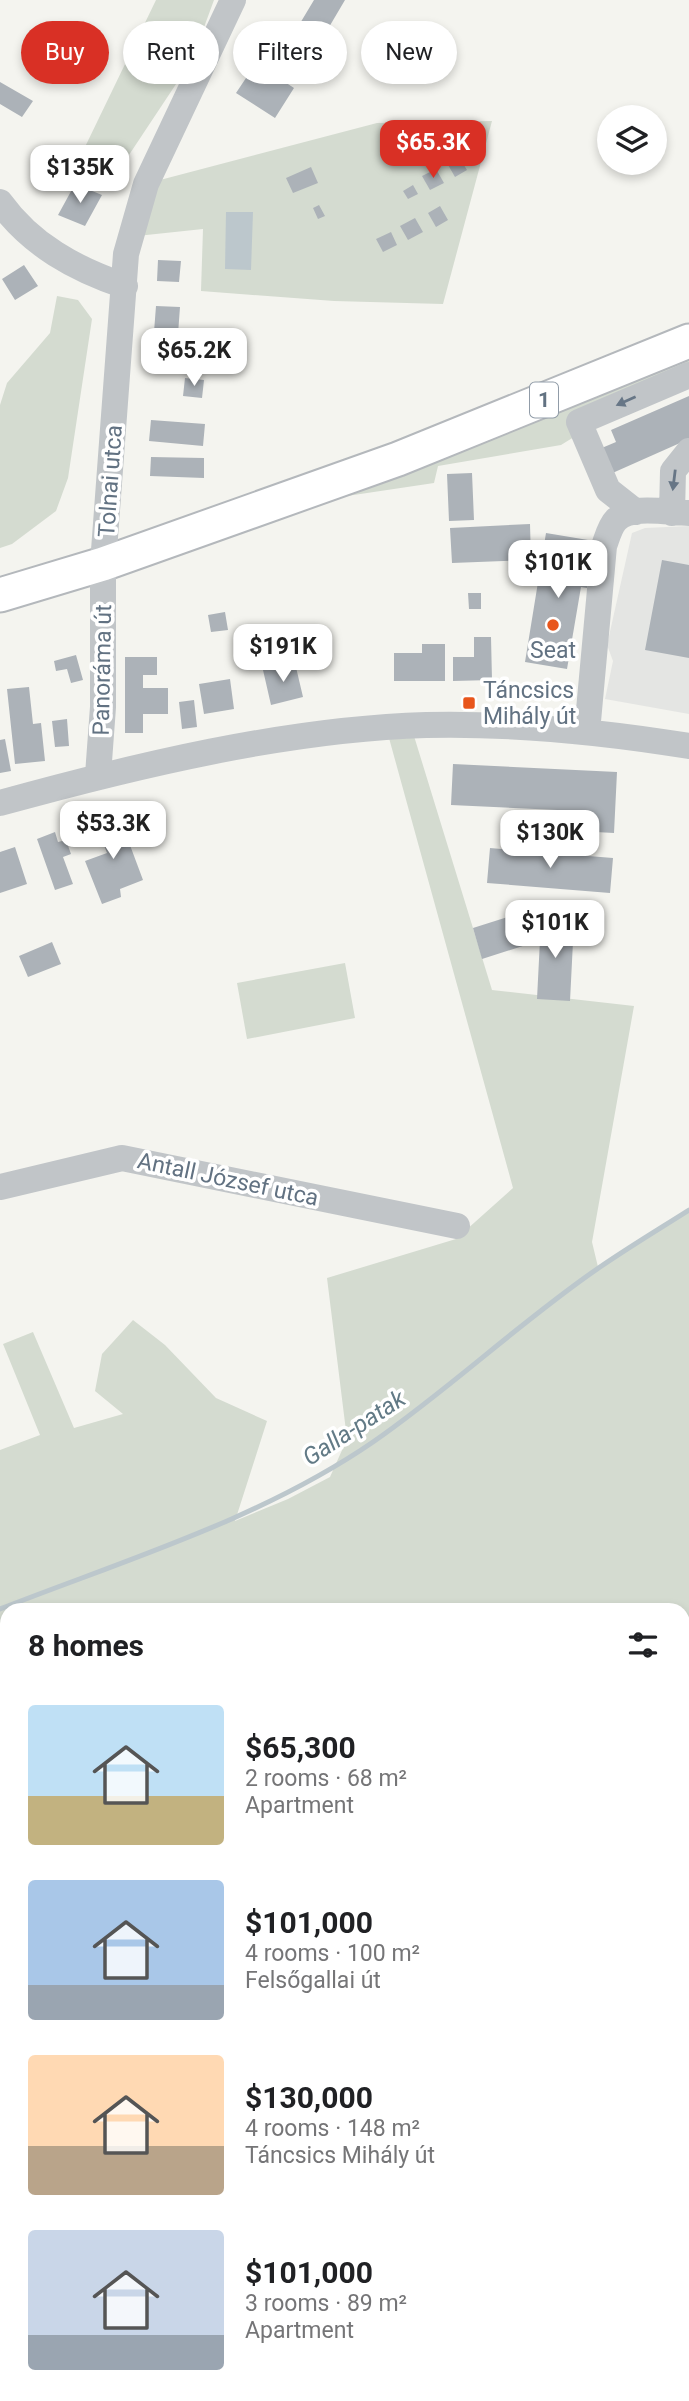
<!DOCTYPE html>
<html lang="en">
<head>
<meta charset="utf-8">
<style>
  :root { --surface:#fff; --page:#f6f6f6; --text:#202124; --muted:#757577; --accent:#d93025 }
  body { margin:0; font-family:Roboto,sans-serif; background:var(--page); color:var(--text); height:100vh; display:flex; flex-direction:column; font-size:26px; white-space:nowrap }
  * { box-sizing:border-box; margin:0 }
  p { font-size:23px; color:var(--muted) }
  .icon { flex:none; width:38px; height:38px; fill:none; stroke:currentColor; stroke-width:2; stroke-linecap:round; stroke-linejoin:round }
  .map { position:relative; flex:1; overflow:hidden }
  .sheet { position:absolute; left:0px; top:1603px; width:690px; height:798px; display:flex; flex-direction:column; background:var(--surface); border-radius:21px 21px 0 0; box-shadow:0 4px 10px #0003 }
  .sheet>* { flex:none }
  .guide { position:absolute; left:21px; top:21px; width:648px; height:63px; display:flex; gap:14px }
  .controls { position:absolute; left:597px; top:105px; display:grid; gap:14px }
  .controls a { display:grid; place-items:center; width:70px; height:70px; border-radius:50%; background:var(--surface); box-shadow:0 4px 10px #0003; font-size:35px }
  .price { position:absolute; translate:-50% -60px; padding:0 16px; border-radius:14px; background:#fff; color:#222; font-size:23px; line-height:46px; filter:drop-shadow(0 2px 4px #0008) }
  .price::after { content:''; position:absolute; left:50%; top:42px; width:21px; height:16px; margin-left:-10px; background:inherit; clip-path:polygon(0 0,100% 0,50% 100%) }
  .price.current { background:var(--accent); color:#fff }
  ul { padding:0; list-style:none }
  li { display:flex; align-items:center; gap:21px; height:175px; padding:0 28px }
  li span { display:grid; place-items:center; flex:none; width:196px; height:140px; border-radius:7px; color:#555 }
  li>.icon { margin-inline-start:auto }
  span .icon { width:84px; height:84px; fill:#fffc; stroke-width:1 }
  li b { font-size:30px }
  h2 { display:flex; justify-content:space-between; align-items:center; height:84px; padding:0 28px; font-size:30px }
  .tag { padding:0 24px; border-radius:32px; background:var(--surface); box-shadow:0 4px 10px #0003; font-size:24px; line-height:63px }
  .tag.current { background:var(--accent); color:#fff }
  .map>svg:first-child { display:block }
</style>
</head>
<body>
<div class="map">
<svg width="689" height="2401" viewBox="0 0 689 2401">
  <rect width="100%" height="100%" fill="#f4f4ef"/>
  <path fill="#e4e5e3" d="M689,526V714L605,699L613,661L607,645L632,533L645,528Z"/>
  <path fill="#d4dbd0" d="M156,0H214L192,60L119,170L97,161L84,149Z
    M492,121L443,304L334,301L201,291L203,229L137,236L160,180L377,123Z
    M57,296L78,300L92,319L68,478L56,511L12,544L0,548V405L7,383L50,333Z
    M689,347V366L561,445L438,466L434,483L347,496L343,484Z
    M414,736L492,990L634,1006L592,1242L598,1267L689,1210V1968H682V1610H7V1975L0,1977V1450L40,1435L3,1344L33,1332L74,1428L123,1414L95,1391L102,1354L133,1320L165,1345L216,1398L267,1421L235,1521L288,1499L330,1477L347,1439L327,1278L456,1239L513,1188L389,738Z
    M345,963L355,1018L247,1039L237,983Z"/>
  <path fill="#bcc7cc" d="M226,212H253L251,270L225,269Z"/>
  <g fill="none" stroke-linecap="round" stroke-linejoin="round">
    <path stroke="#bcc7cc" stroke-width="5" d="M0,1609C125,1560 261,1519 373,1442C451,1388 521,1321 600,1267C629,1247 659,1229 689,1210"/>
  </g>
  <path fill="#acb2b8" d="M314,0H345L322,39L299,25Z
    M256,63L294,88L275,118L236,93Z
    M0,82L33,101L22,117L0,104Z
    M459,157L467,170L455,177L447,163Z
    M311,167L318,183L293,193L286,178Z
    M436,169L444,183L430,190L422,176Z
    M75,184L102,195L85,226L58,215Z
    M413,185L418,194L408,199L403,191Z
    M319,205L325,216L318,219L313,208Z
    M440,206L448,220L436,227L428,213Z
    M415,218L423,232L408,240L400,226Z
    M391,232L397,245L383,252L376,239Z
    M158,260L181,261L179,282L157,281Z
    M24,265L38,286L15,300L2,279Z
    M156,306L180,307L178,334L154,332Z
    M155,352L176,353L174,374L153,372Z
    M185,378L204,380L202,398L183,396Z
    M689,396V439L608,475L597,450L616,442L611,430Z
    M151,420L205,424L203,446L149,441Z
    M151,457L204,458V478L150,476Z
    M472,473L474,520L449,521L447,474Z
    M530,524L531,560L452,563L450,528Z
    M546,533L588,540L586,555L592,556L587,588L581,587L567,669L525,662Z
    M662,560L689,565V658L645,650Z
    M468,593H481V609H469Z
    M225,612L228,630L211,632L208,615Z
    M474,637H491L492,680L453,681V657H474Z
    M422,644H445V681H394V653H422Z
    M76,655L83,680L71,683L67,669L56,671L54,661Z
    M125,657H157V675H143V688H168V714H143V733H125Z
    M295,663L303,697L271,705L263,670Z
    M230,679L234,709L204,714L199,684Z
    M29,687L33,724L41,723L45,761L15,764L7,689Z
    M194,700L197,727L182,729L179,702Z
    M67,719L69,746L55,747L52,721Z
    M5,739L11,771L0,773V740Z
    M453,764L617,772L614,833L577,831L579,811L451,805Z
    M118,813L143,880L120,889L121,897L102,904L85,861L107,853L95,822Z
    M55,832L58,842L66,840L71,854L63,857L73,884L55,890L37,839Z
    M15,847L27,884L0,893V852Z
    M490,848L613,858L610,893L487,883Z
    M517,914L526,945L482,959L473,928Z
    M541,920L574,922L570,1001L537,999Z
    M52,942L61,964L28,977L19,956Z
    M0,2152H4V2161H7V2185H0Z
    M0,2227L7,2237V2258L0,2263Z
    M682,2271L689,2285V2297L682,2300Z
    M7,2384V2394H37L27,2401H0V2389Z
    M686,2388L689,2401H668L665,2394H682Z
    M80,2394H123V2401H83Z
    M339,2394H353L357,2401H340Z
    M373,2394H390L393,2401H358Z
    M396,2394H419L422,2401H399Z
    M423,2394H451L453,2397L445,2401H426Z
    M578,2394H603L607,2401H582Z
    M620,2394H642L628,2401H623Z"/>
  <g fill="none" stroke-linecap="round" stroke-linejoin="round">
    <g stroke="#b4b8bc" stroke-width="37">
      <path id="major" d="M0,595L103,564L398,459L689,341"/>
    </g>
    <path stroke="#c1c5c8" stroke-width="26" d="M0,202C31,245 75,269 125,286
      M636,512L608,490L579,422L689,375
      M672,513L673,471L689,451
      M587,732L604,546C607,538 610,526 616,520C631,504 669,513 689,513
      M98,775L103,707V564L126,254L146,184L233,0
      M0,803C134,766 287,729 426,725C513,723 603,732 689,746
      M0,1187L122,1158L457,1226
      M682,2157L689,2156
      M0,2200H7
      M0,2312L7,2322
      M682,2315L689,2313
      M57,2394L61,2401
      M489,2401L505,2394"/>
    <use href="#major" stroke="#fff" stroke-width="33"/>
  </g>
  <defs><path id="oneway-solid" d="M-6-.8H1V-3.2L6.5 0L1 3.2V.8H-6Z" transform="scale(1.75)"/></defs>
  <g fill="#677686">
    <use href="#oneway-solid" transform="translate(626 401) rotate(156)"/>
    <use href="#oneway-solid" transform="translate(674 480) rotate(97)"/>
  </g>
  <g fill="#e8561c" stroke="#fff" stroke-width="2.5">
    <circle cx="553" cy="625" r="7"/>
    <rect x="462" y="696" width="14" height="14" rx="3.5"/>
  </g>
  <g text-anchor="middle" stroke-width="7" stroke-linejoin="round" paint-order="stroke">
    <rect fill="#fff" stroke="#919ca8" stroke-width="2" x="530" y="382.5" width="28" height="35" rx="5"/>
    <g font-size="21" font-weight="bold" fill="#627282">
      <text x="544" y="407">1</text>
    </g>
    <g font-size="23" fill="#627282" stroke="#fff">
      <text transform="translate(110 481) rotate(-86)" y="8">Tolnai utca</text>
      <text transform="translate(102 670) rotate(-89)" y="8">Panoráma út</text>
      <text transform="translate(228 1179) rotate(12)" y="8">Antall József utca</text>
    </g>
    <g font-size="23" fill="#627282" stroke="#fff">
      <text x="553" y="658">Seat</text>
      <text x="483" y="698" text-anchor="start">Táncsics<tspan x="483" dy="26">Mihály út</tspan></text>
    </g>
    <g font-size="24" font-style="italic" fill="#627a86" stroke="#fff">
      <text transform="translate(354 1428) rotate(-33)" y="8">Galla-patak</text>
    </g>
  </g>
</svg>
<div class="controls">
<a><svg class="icon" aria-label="layers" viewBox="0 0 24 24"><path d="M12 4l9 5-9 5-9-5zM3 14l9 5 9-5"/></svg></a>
</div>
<b class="price current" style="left:433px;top:180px">$65.3K</b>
<b class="price" style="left:80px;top:205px">$135K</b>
<b class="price" style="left:194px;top:388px">$65.2K</b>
<b class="price" style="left:558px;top:600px">$101K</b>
<b class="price" style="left:283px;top:684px">$191K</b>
<b class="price" style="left:113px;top:861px">$53.3K</b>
<b class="price" style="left:550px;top:870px">$130K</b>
<b class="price" style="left:555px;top:960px">$101K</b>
<div class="guide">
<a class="tag current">Buy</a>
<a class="tag">Rent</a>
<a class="tag">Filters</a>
<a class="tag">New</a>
</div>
<section class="sheet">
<h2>8 homes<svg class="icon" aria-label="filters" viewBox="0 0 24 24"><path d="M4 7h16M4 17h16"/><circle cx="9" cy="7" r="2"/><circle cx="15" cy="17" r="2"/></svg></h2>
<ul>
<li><span style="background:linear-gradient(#bfe0f5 65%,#c2b280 0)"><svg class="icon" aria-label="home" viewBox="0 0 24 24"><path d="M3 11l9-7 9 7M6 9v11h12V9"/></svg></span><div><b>$65,300</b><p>2 rooms · 68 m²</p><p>Apartment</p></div></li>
<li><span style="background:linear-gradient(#a9c7e8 75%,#9aa5b1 0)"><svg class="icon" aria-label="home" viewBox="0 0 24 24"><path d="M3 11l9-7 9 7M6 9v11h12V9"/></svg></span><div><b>$101,000</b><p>4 rooms · 100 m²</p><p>Felsőgallai út</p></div></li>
<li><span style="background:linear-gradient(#ffd9b3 65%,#b9a48a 0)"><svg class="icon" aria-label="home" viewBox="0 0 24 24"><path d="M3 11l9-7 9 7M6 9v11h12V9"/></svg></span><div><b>$130,000</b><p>4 rooms · 148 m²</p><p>Táncsics Mihály út</p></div></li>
<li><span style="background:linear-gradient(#c9d6e8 75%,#9aa5b1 0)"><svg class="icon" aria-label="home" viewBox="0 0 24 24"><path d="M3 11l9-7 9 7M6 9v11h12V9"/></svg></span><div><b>$101,000</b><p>3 rooms · 89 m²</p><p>Apartment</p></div></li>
</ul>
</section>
</div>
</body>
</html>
